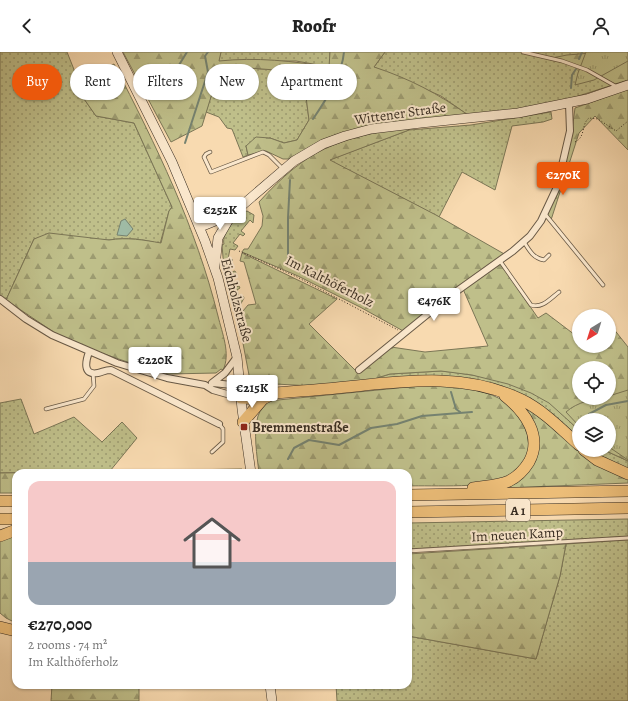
<!DOCTYPE html>
<html lang="en">
<head>
<meta charset="utf-8">
<style>
  :root { --surface:#fff; --page:#f2f2f2; --text:#222; --muted:#767676; --accent:#ea580c }
  body { margin:0; font-family:Alegreya,serif; background:var(--page); color:var(--text); height:100vh; display:flex; flex-direction:column; font-size:15px; white-space:nowrap }
  * { box-sizing:border-box; margin:0 }
  p { font-size:13px; color:var(--muted) }
  .icon { flex:none; width:22px; height:22px; fill:none; stroke:currentColor; stroke-width:2; stroke-linecap:round; stroke-linejoin:round }
  .map { position:relative; flex:1; overflow:hidden }
  .side { position:absolute; left:12px; top:417px; width:400px; height:220px; display:flex; flex-direction:column; background:var(--surface); border-radius:12px; box-shadow:0 1px 3px #0004 }
  .side>* { flex:none }
  .banner { position:absolute; left:12px; top:12px; width:400px; height:36px; display:flex; gap:8px }
  .needle { width:26px; rotate:218deg }
  .tools { position:absolute; left:572px; top:257px; display:grid; gap:8px }
  .tools a { display:grid; place-items:center; width:44px; height:44px; border-radius:50%; background:var(--surface); box-shadow:0 1px 3px #0004; font-size:20px }
  .price { position:absolute; translate:-50% -34px; padding:0 9px; border-radius:4px; background:#fff; color:#222; font-size:13px; line-height:26px; filter:drop-shadow(0 1px 2px #0008) }
  .price::after { content:''; position:absolute; left:50%; top:24px; width:12px; height:9px; margin-left:-6px; background:inherit; clip-path:polygon(0 0,100% 0,50% 100%) }
  .price.active { background:var(--accent); color:#fff }
  ul { padding:0; list-style:none }
  li { display:grid; align-content:center; gap:8px; height:212px; padding:0 16px }
  li span { display:grid; place-items:center; height:124px; border-radius:12px; color:#555 }
  li>.icon { margin-inline-start:auto }
  span .icon { width:72px; height:72px; fill:#fffc; stroke-width:1 }
  li b { font-size:17px }
  .tag { padding:0 14px; border-radius:18px; background:var(--surface); box-shadow:0 1px 3px #0004; font-size:14px; line-height:36px }
  .tag.active { background:var(--accent); color:#fff }
  header { display:flex; justify-content:space-between; align-items:center; height:52px; padding:0 16px; background:var(--surface); font-size:18px; font-weight:800 }
  .map>svg:first-child { display:block }
</style>
</head>
<body>
<header><svg class="icon" aria-label="back" viewBox="0 0 24 24"><path d="M15 5l-7 7 7 7"/></svg>Roofr<svg class="icon" aria-label="person" viewBox="0 0 24 24"><circle cx="12" cy="8" r="4"/><path d="M4 21q1-7 8-7t8 7"/></svg></header>
<div class="map">
<svg width="628" height="649" viewBox="0 0 628 649">
  <defs>
    <pattern id="grass-dots" width="8" height="8" patternUnits="userSpaceOnUse"><rect width="8" height="8" fill="#bfbf8a"/><path d="M2 2h.1M6 6h.1" fill="none" stroke="#9c9b70" stroke-width="1.8" stroke-linecap="round"/></pattern>
    <pattern id="forest-firs" width="22" height="20" patternUnits="userSpaceOnUse"><rect width="22" height="20" fill="#bfbf8a"/><path d="M5 1l3.5 6h-7zM16 11l3.5 6h-7z" fill="#9c9b70"/></pattern>
    <pattern id="park-tufts" width="24" height="20" patternUnits="userSpaceOnUse"><rect width="24" height="20" fill="#bfbf8a"/><path d="M3 7l-1-3M5 7V3M7 7l1-3M15 17l-1-3M17 17v-4M19 17l1-3" fill="none" stroke="#9c9b70"/></pattern>
  </defs>
  <rect width="100%" height="100%" fill="#f8dab0"/>
  <filter id="stains"><feTurbulence type="fractalNoise" baseFrequency=".005" numOctaves="4"/><feColorMatrix values="0 0 0 0 .2 0 0 0 0 .09 0 0 0 0 .02 0 0 0 .5 -.17"/></filter>
  <radialGradient id="worn" r=".72"><stop offset=".6" stop-color="#630" stop-opacity="0"/><stop offset="1" stop-color="#630" stop-opacity=".3"/></radialGradient>
  <path fill="url(#grass-dots)" stroke="#7b7656" d="M0,0H67L77,25L93,26L82,44L96,64L134,71L172,155L169,159L160,192C144,187 126,185 109,188L34,187L6,248L0,244Z
    M221,0H330V15L296,9L218,10Z
    M385,0H628V28L569,47L520,58L468,63L441,44L374,15Z
    M236,15L288,19L305,37L309,68L297,88L284,91L270,86L246,94L248,103L243,105L232,77L227,76L219,65L206,60L218,22Z
    M551,60L552,67L543,70L512,74L495,138L462,120L439,165L329,108L409,78L471,73Z
    M247,159L254,163L253,171L250,168L241,179L245,182L243,184L240,182L233,191L238,194L235,198L230,197L228,207L233,208L229,211L231,220L235,219L236,221L232,222L236,235L239,234L240,236L237,238L239,245L243,244L244,246L237,259L224,217L222,193L224,192C221,182 237,162 247,159Z
    M441,319C477,323 520,329 550,351C560,359 569,370 579,378V390L517,342L367,329L390,322Z
    M21,347L34,382L74,365L102,390L122,370L137,386L110,419L0,421V351Z
    M589,398H604L628,409V417Z
    M628,467V484L408,497V471Z
    M628,488V649H337L336,633H408V584L536,607L560,524L566,492Z"/>
  <path fill="url(#forest-firs)" stroke="#7b7656" fill-rule="evenodd" d="M123,0H221L219,9C256,5 293,9 329,15L330,0H385L374,15C408,26 439,42 468,63L366,74L330,85L289,107H283L266,99L248,103L246,94L256,85L270,86L284,91L297,88L309,68L305,37L288,19L236,15L218,22L202,74L171,90Z
    M604,0H628V28L615,32L589,18L552,6L567,3Z
    M114,12C156,93 196,175 218,264C222,281 231,302 223,318L221,317L216,321L169,322L151,318L101,301L55,281L6,248L34,187L49,181L109,188C127,185 144,188 161,191L169,159L172,155L134,71L96,64L82,44L94,22Z
    M628,37V98L595,64L579,81L551,168L547,163C561,129 571,93 575,56Z
    M409,75V78L330,108L436,163L506,203L405,280L360,255L298,224L242,200L244,197H248L262,174L263,164L259,150C308,96 338,86 409,75Z
    M242,201L337,247L309,272L357,320L391,295L425,300L488,294L463,237L500,211L538,266L546,261L579,286V294H609V271L628,295V409L604,398H609V368H579V378L549,351L531,341L508,332L472,323L441,319L390,322L367,329L313,334L256,331L249,323L238,265L248,253L256,252L244,210L240,209ZM579,316H609V346H579Z
    M428,333C462,334 515,338 527,378C529,384 531,389 529,395C526,408 522,417 510,425C493,437 431,433 408,434V421H259C257,403 253,381 258,364C260,358 265,353 268,349Z
    M514,348L530,357L591,409L628,426V431L504,436L537,399Z
    M242,417L243,421H16V441H0V421Z
    M16,481V571L6,566L0,561V487Z
    M566,492L560,524L536,607L408,584V502Z
    M52,633H139V649H51Z"/>
  <path fill="url(#park-tufts)" stroke="#7b7656" d="M586,0H628V9L594,28L575,33L578,21Z
    M628,338V408L609,395V368H579V374L566,360C577,350 595,346 609,346V344Z"/>
  <path fill="#9fbba5" stroke="#758270" d="M125,167L133,177L127,184L117,183L121,169Z"/>
  <g fill="none" stroke-linecap="round" stroke-linejoin="round">
    <path stroke="#758270" stroke-width="2" d="M579,7L582,0
      M171,26L187,0
      M571,36L572,23L576,17
      M313,67C326,48 342,23 344,0
      M185,91L208,20L205,4L208,0
      M288,214V166L290,128
      M451,340L456,357L460,360
      M589,362L606,353L628,349
      M288,407L294,396L309,388L339,393L371,376L397,372L422,364L472,360"/>
    <g stroke="#675845" stroke-width="4.5">
      <path id="lane" d="M523,0L562,9L587,18L617,35
        M210,100L206,102L204,105L211,120L263,100L269,103L282,116
        M545,162L603,233
        M524,190C529,198 533,206 544,208L549,203
        M500,209L531,253C542,257 551,246 559,240
        M46,357L84,347L94,334L93,321
        M212,400L223,390V377L219,372
        M408,499L628,486"/>
    </g>
    <g stroke="#675845" stroke-width="8">
      <path id="street" d="M0,247L26,267L52,283L117,311L167,326L205,333L213,338L241,346
        M89,300C86,308 82,324 98,321C103,320 105,318 111,318L219,372
        M359,318L450,244L513,199L530,184L541,169L557,135L570,79L569,52
        M212,331L225,321L237,305
        M213,331L241,334"/>
    </g>
    <g stroke="#372c21" stroke-width="10">
      <path id="secondary" d="M117,0L172,110L205,189L218,226L237,305L242,357L251,421
        M200,175L232,162L294,109L323,92L345,84L371,77L421,71L518,61L587,47L628,33
        M215,214L218,186L232,162
        M270,633L272,649"/>
    </g>
    <g stroke="#372c21" stroke-width="12">
      <path id="highway" d="M241,334L265,337L275,341
        M241,346L263,347
        M243,370L263,347L275,341C302,339 329,337 356,334C413,328 469,322 522,348C544,359 561,377 579,393
        M584,398L597,408L628,422
        M473,436C484,434 498,434 509,429C517,425 524,418 529,410C543,384 525,360 505,344
        M408,443L628,439
        M0,449H16
        M408,460L628,456
        M0,467H16
        M0,484L16,478
        M0,575L16,579"/>
    </g>
    <path stroke="#372c21" stroke-width="1" stroke-dasharray="1 2" stroke-linecap="butt" d="M575,90C586,85 581,72 589,66L598,67L616,79L628,69
      M239,199L297,225L398,278"/>
    <use href="#lane" stroke="#fae7cc" stroke-width="3"/>
    <use href="#street" stroke="#fae7cc" stroke-width="6"/>
    <use href="#secondary" stroke="#fae7cc" stroke-width="9"/>
    <use href="#highway" stroke="#ecbd78" stroke-width="11"/>
  </g>
  <rect fill="#8f2418" stroke="#fae7cc" stroke-width="1.5" x="240" y="371" width="8" height="8" rx="2"/>
  <g text-anchor="middle" stroke-width="4" stroke-linejoin="round" paint-order="stroke">
    <rect fill="#fae7cc" stroke="#726454" stroke-width="1" x="506" y="447" width="24" height="22" rx="3"/>
    <g font-size="13" font-weight="bold" fill="#372c21">
      <text x="518" y="463">A 1</text>
    </g>
    <g font-size="14" fill="#372c21" stroke="#fae7cc">
      <text transform="translate(400 61) rotate(-8)" y="5">Wittener Straße</text>
      <text transform="translate(330 229) rotate(27)" y="5">Im Kalthöferholz</text>
      <text transform="translate(237 248) rotate(75)" y="5">Eichholzstraße</text>
      <text transform="translate(517 482) rotate(-3)" y="5">Im neuen Kamp</text>
    </g>
    <g font-size="14" font-weight="bold" fill="#372c21" stroke="#fae7cc" text-anchor="start">
      <text x="252" y="380">Bremmenstraße</text>
    </g>
  </g>
  <rect width="100%" height="100%" filter="url(#stains)"/>
  <rect width="100%" height="100%" fill="url(#worn)"/>
</svg>
<div class="tools">
<a><svg class="needle" viewBox="-14 -14 28 28"><path d="M0-13l5 13h-10z" fill="#e53935"/><path d="M0 13l5-13h-10z" fill="#767676"/></svg></a>
<a><svg class="icon" aria-label="locate" viewBox="0 0 24 24"><circle cx="12" cy="12" r="6"/><path d="M12 2v4M12 18v4M2 12h4M18 12h4"/></svg></a>
<a><svg class="icon" aria-label="layers" viewBox="0 0 24 24"><path d="M12 4l9 5-9 5-9-5zM3 14l9 5 9-5"/></svg></a>
</div>
<b class="price active" style="left:563px;top:144px">€270K</b>
<b class="price" style="left:220px;top:179px">€252K</b>
<b class="price" style="left:434px;top:270px">€476K</b>
<b class="price" style="left:155px;top:329px">€220K</b>
<b class="price" style="left:252px;top:357px">€215K</b>
<div class="banner">
<a class="tag active">Buy</a>
<a class="tag">Rent</a>
<a class="tag">Filters</a>
<a class="tag">New</a>
<a class="tag">Apartment</a>
</div>
<section class="side">
<ul>
<li><span style="background:linear-gradient(#f6c9c9 65%,#9aa5b1 0)"><svg class="icon" aria-label="home" viewBox="0 0 24 24"><path d="M3 11l9-7 9 7M6 9v11h12V9"/></svg></span><div><b>€270,000</b><p>2 rooms · 74 m²</p><p>Im Kalthöferholz</p></div></li>
</ul>
</section>
</div>
</body>
</html>
